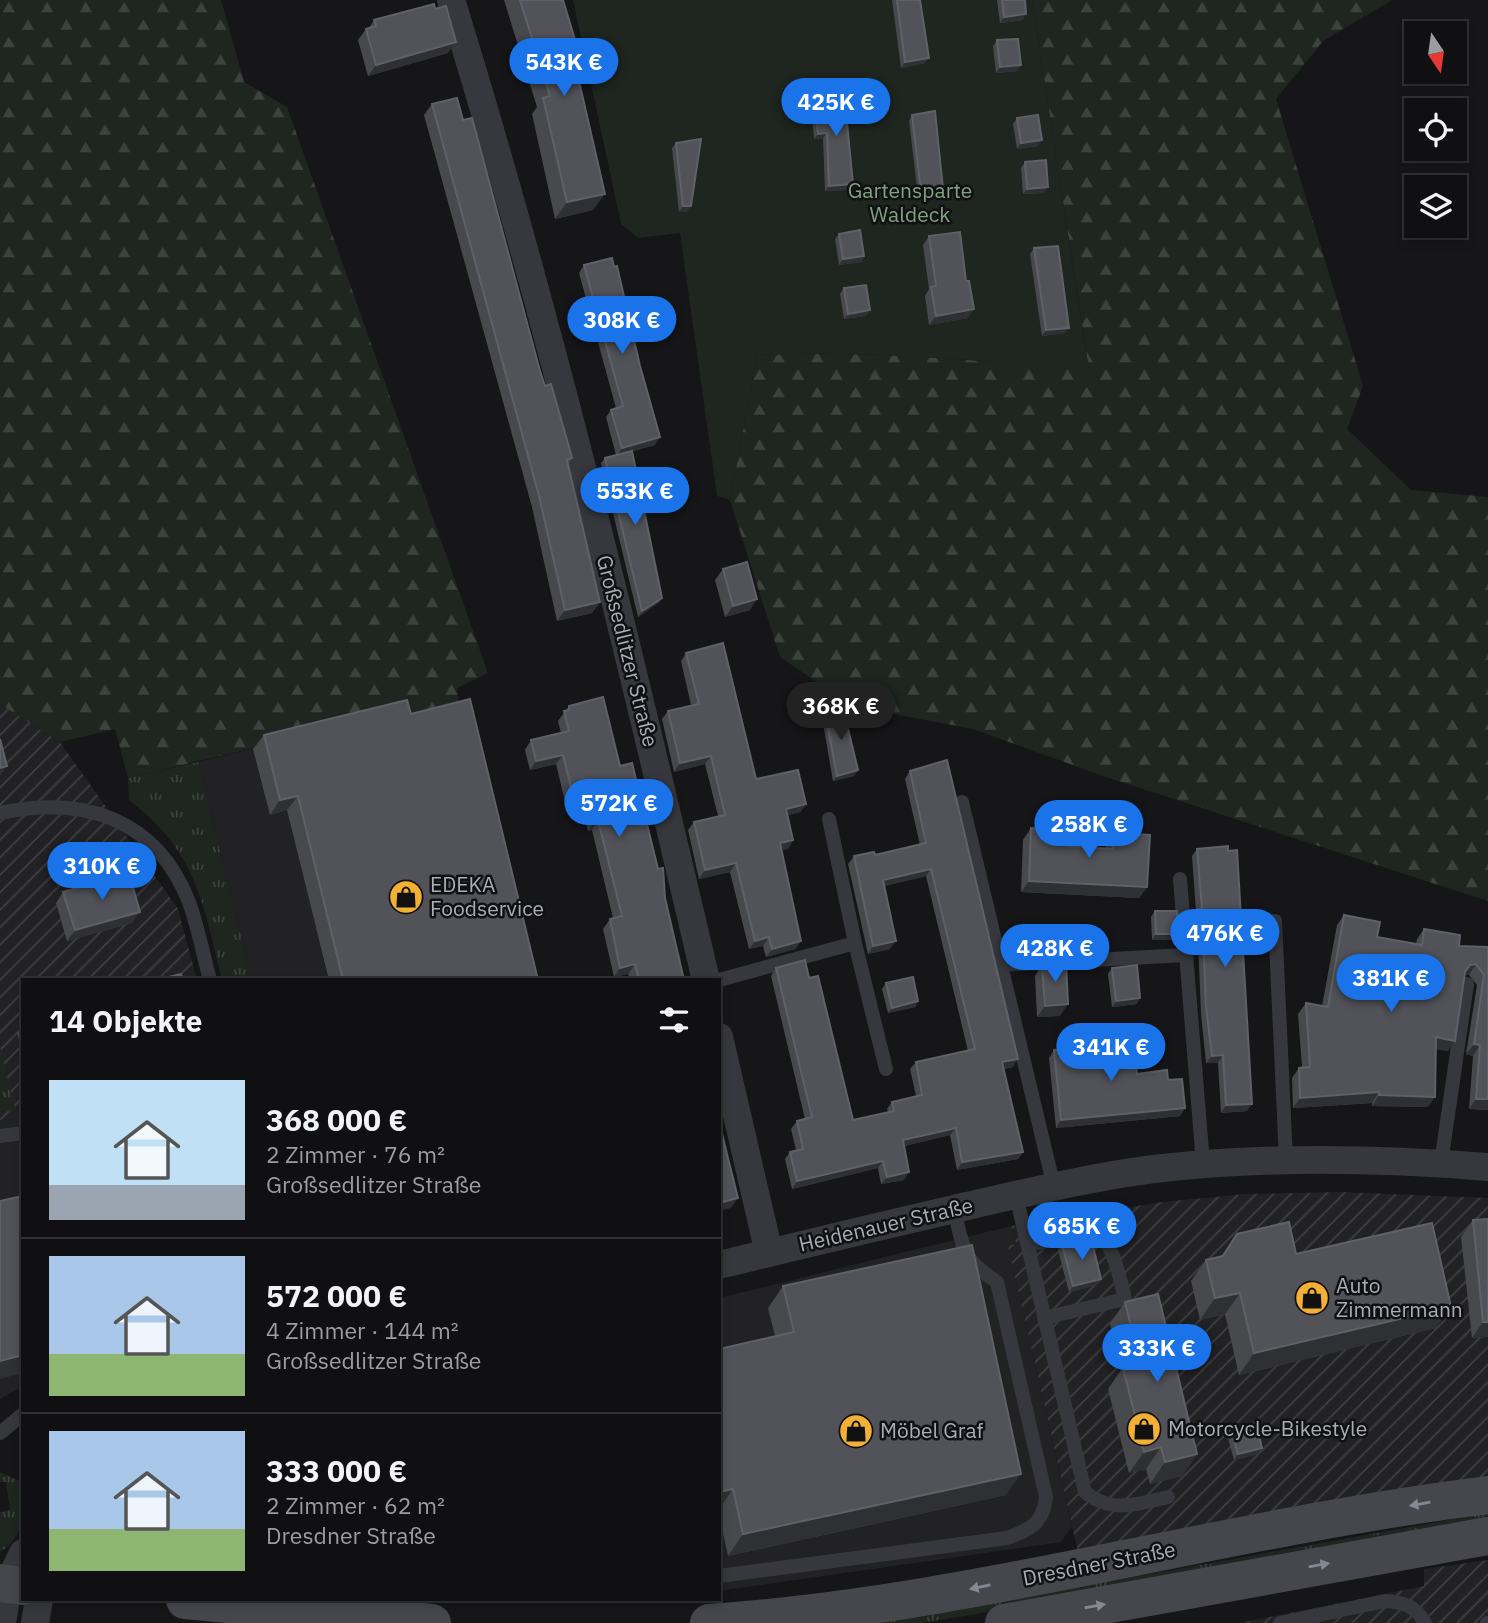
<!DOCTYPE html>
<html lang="de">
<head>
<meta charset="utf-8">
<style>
  :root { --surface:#101012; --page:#19191b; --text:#f1f3f6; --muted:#9c9d9f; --line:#303032; --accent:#1a73e8 }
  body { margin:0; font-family:"IBM Plex Sans",sans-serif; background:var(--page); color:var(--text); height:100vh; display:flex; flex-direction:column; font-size:26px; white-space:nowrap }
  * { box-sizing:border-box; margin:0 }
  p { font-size:23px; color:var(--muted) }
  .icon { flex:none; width:38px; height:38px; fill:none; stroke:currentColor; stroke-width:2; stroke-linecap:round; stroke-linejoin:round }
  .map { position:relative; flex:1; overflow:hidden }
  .sheet { position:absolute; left:21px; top:978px; width:700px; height:623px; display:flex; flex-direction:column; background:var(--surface); border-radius:0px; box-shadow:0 4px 10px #0003,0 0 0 2px var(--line) }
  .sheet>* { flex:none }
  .needle { width:46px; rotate:167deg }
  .tools { position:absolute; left:1404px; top:21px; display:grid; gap:14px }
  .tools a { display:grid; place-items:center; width:63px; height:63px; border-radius:0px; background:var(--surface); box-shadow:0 4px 10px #0003,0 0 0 2px var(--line); font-size:35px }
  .price { position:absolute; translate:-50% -60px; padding:0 16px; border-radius:24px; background:var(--accent); color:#fff; font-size:23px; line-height:46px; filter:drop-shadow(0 2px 4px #0008) }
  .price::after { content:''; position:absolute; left:50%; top:42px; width:21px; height:16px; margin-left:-10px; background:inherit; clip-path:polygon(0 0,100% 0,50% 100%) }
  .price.current { background:#222; color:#fff }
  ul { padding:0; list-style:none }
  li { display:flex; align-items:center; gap:21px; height:175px; padding:0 28px }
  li+li { border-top:2px solid var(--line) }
  li span { display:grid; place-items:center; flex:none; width:196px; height:140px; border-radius:0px; color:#555 }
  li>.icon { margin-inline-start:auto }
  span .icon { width:84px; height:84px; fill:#fffc; stroke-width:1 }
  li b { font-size:30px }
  h2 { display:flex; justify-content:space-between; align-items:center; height:84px; padding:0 28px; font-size:30px }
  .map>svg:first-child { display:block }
</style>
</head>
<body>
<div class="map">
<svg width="1488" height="1623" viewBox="0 0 1488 1623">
  <defs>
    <pattern id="industrial-furrows" width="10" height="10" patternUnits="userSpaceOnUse" patternTransform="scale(1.75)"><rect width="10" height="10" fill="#222225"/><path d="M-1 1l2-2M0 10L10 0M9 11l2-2" fill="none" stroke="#3f3f43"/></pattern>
    <pattern id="grass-tufts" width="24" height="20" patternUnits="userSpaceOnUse" patternTransform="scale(1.75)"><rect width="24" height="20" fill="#1e261f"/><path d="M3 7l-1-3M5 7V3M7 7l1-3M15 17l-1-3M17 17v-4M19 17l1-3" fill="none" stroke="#3c433d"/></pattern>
    <pattern id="forest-firs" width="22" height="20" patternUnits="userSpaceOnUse" patternTransform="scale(1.75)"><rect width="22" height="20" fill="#1e261f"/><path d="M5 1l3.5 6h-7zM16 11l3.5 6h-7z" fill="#3c433d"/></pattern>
  </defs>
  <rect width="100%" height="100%" fill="#161618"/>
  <path fill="#222225" d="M397,714L525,980H252L198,762Z
    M23,1118V1386L0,1399V1120Z
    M1011,1226L1016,1245L1008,1246L1072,1527L1061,1542L719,1591V1298Z"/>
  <path fill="url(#industrial-furrows)" d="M0,704L60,742L178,909L197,980H23V1118L0,1120Z
    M1340,1192L1488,1198V1478L1078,1552L1008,1246L1016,1244L1011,1226L1162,1202L1246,1194Z
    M1488,1560V1623H1240L1424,1586V1569Z"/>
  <path fill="url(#grass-tufts)" d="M198,762L252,980H222C203,903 197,852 129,800L128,778Z
    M0,1046L15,1109L0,1113Z
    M0,1472L23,1483C23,1508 26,1537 0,1552V1512L10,1510L6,1482H0Z
    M1488,1513V1520L959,1617L920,1623H877Z"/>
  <path fill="url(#forest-firs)" d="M0,0H221L244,82L287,107L488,673L457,688L460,714H396L128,778L115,729L60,742L0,704Z
    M1032,0H1392L1323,41L1276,99L1363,386L1347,429L1411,490L1488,497V901L1103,776L973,729L852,706L780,657L730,500L757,355C868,350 978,360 1089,370Z"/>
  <path fill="#1e261f" d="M573,0H1032L1089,371C978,360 869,350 757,355L730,500L717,496L680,233L638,238L621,224Z"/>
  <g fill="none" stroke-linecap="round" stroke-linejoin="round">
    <path stroke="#37383d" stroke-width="14" d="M962,802L1054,1187
      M0,813C83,795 156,818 189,902C198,927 203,954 210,980
      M829,819L855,943
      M1180,879L1203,1164
      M1275,921L1286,1160
      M1001,965L1185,955
      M719,980L855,943L886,1069
      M0,1136L23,1133
      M1441,1163L1467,984
      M1016,1195L1085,1492C1111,1514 1138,1504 1168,1497
      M1028,1245C1102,1228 1107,1221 1125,1299L1044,1318
      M0,1433L23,1414
      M719,1576L1007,1538C1031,1529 1043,1524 1046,1497L997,1282C961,1258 964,1250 954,1209
      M1280,1623L1385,1601C1403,1602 1416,1606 1425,1623
      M1487,1623H1488"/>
    <path stroke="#37383d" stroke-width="28" d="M451,0C551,322 629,652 706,980
      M719,1037L769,1253
      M719,1265C802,1245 884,1225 967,1206C1029,1192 1091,1177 1154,1169C1265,1156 1377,1158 1488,1167
      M2,1623L8,1584L23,1553
      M35,1623L39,1600"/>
    <path stroke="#45474d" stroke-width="38" d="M0,1583L23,1586
      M185,1600L432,1623
      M709,1623C972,1605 1227,1527 1488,1495
      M1004,1623L1488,1536"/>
  </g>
  <path fill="#47494d" d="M504,0H563L574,59L593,210L555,219L532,114L537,107Z
    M892,0H920L925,63L901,68Z
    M997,0H1025L1023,20L1000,23Z
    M374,20L448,53L368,76L358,40L366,29L369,28Z
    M997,40L1017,71L996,73L993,46Z
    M825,93L853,184L849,190L825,191L823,138L814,139L812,115L816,109H821V98Z
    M432,104L463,120L545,386L572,458L568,463L600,602L592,613L557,621L532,507L424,115Z
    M912,115L943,189L939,195L918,196L909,121Z
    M1017,118L1038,146L1017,149L1013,124Z
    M676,143L687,212H679L672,148Z
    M1025,162L1044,193L1023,194L1021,168Z
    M839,234L864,256L861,262L839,265L835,239Z
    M929,236L968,318L929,325L925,296L929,289L923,245Z
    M1034,248L1065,333L1042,336L1030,254Z
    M584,265L655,445L632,451L662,598L658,603L638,617L601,463L605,458L616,455L606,417L611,410L616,408L579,273Z
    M844,288L866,316L844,319L840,294Z
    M723,569L750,610L725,617L715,580Z
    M686,653L756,779L806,804L800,812L788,815L793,840L788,849L781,850L801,941L795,949L766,957L763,946L749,949L730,872L699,879L688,830L694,822L718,816L705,764L674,772L662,719L668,711L691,705L681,661Z
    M569,706L620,766L665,898L684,980H630L628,974L614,977L603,929L610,919L613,918L592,830L588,831L582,806L567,810L556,764L530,770L525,750L531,740L561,733L558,721Z
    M825,712L854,776L833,781L822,717Z
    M411,714L538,980H329L287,810L270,815L253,749L264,735Z
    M910,771L1013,1067L1004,1069L1023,1152L1018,1159L957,1170L950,1135L904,1146V1180L881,1184L878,1168L792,1189L785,1159L790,1152L796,1150L791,1129L797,1121L805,1119L771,976L776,968L809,978L853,1120L888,1112L887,1109L892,1102L916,1096L910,1069L916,1062L968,1051L926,876L884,886L890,949L868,954L848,864L854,856L875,855L920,845L905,779Z
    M1031,828L1067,846L1105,848L1106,844L1113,833L1147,887L1139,898L1021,892L1023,840Z
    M1197,849L1247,1111L1221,1113L1218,1063H1206L1201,1014L1198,939H1195L1193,916L1196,912L1192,856Z
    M63,892L132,923L67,941L56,903Z
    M1155,911L1179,934L1175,940H1152L1151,917Z
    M1344,915L1377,937L1416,944L1417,939L1424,929L1459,946L1488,947V1110L1469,1109L1473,1056L1466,1054L1477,985L1469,975H1464L1448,1051L1436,1049L1428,1107L1372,1106V1103L1293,1108L1292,1078L1299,1068L1302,1067L1298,1014L1306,1003L1322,1006L1337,925Z
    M1042,964L1060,1016L1037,1017L1035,976Z
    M1112,968L1137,1004L1112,1007L1108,974Z
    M886,983L918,1001L915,1007L888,1013L882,989Z
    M23,1025V1055L17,1033Z
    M1054,1050L1137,1074L1185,1108L1180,1116L1056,1128L1049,1058Z
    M1488,1219V1337L1472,1338L1461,1237L1473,1220Z
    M1237,1234L1296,1254L1436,1328L1239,1375L1225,1314L1200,1320L1191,1281L1206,1260L1221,1256Z
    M1062,1244L1101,1279L1097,1285L1069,1292L1058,1250Z
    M783,1286L1006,1495L728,1556L719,1516V1349L775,1336L768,1308Z
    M1125,1302L1197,1454L1182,1476L1150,1484L1146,1469L1129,1473L1108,1389L1121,1370L1110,1324Z
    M1231,1429L1262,1448L1258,1454L1234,1460L1227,1435Z"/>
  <path fill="#2f3033" d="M1026,14L1023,20L1000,23L1004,17Z
    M456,42L448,53L368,76L376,65Z
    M929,58L925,63L901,68L905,62Z
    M1021,65L1017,71L996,73L1000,67Z
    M827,133L823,138L814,139L818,134Z
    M1042,140L1038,146L1017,149L1021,143Z
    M853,184L849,190L825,191L829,186Z
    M1048,187L1044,193L1023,194L1027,189Z
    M943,189L939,195L918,196L921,191Z
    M605,194L593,210L555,219L567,202Z
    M683,206H691L687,212H679Z
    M864,256L861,262L839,265L843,259Z
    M974,309L968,318L929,325L936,316Z
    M870,310L866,316L844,319L848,314Z
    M1069,328L1065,333L1042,336L1046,330Z
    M660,437L655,445L617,456L622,448Z
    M662,598L658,603L638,617L642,611Z
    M757,599L750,610L725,617L733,606Z
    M600,602L592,613L557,621L565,610Z
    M563,755L556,764L530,770L536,761Z
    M711,756L705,764L674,772L680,763Z
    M7,766L0,776V768Z
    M858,770L854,776L833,781L837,776Z
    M298,796L287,810L270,815L280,800Z
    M589,797L582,806L567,810L574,800Z
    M806,804L800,812L780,817L786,809Z
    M598,820L592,830L588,831L595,821Z
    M793,840L788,849L774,852L780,843Z
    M736,863L730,872L699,879L705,870Z
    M931,869L926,876L877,888L883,880Z
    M1029,881L1147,887L1139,898L1021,892Z
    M140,912L132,923L67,941L75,930Z
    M1200,932H1203L1198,939H1195Z
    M1156,934H1179L1175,940H1152Z
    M769,937L763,946L749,949L755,941Z
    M801,941L795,949L766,957L772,949Z
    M896,941L890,949L868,954L873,946Z
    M635,964L628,974L614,977L620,968Z
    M1476,964L1469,975H1463L1470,965Z
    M1140,998L1137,1004L1112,1007L1116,1001Z
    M918,1001L915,1007L888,1013L892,1008Z
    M1068,1004L1060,1016L1037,1017L1045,1006Z
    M1436,1037L1455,1041L1448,1051L1429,1048Z
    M1474,1044L1480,1045L1473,1056L1466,1054Z
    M1223,1055L1218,1063H1206L1212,1056Z
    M1018,1059L1013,1067L997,1070L1002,1062Z
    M1379,1092L1372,1103L1293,1108L1300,1098Z
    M1379,1095L1435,1097L1428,1107L1372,1106Z
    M1476,1099H1488V1110L1469,1109Z
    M1252,1104L1247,1111L1221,1113L1226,1105Z
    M1185,1108L1180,1116L1056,1128L1061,1120Z
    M956,1128L950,1135L897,1148L903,1140Z
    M1023,1152L1018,1159L957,1170L962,1162Z
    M883,1161L878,1168L792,1189L797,1181Z
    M909,1172L904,1180L881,1184L887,1177Z
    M738,1198L731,1208L719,1211V1203Z
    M1101,1279L1097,1285L1069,1292L1073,1286Z
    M1240,1293L1225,1314L1200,1320L1215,1298Z
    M1451,1307L1436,1328L1239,1375L1254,1353Z
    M1483,1322H1488V1337L1472,1338Z
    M23,1355V1373L0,1379V1361Z
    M1161,1447L1146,1469L1129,1473L1144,1452Z
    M1262,1448L1258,1454L1234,1460L1238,1454Z
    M1197,1454L1182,1476L1150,1484L1165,1462Z
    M1021,1474L1006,1495L728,1556L743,1534Z
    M733,1489L719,1509V1492Z"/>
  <path fill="#525359" stroke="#5f6168" stroke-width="2" d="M520,0H563L579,53L573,55L605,194L567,202L543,98L550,96Z
    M897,0H920L929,58L905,62Z
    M1002,0H1025L1026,14L1004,17Z
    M434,4L435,9L446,6L456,42L376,65L366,29L376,26L374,20Z
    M1018,39L1021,65L1000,67L997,40Z
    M844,92L853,184L829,186L827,133L818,134L816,109H825V93Z
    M457,98L463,120L472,118L540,371L545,386L551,384L565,433L572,458L567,460L600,602L565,610L539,496L432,104Z
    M935,111L943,189L921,191L912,115Z
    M1038,115L1042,140L1021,143L1017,118Z
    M701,139L691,206H683L676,143Z
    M1046,160L1048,187L1027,189L1025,162Z
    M860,230L864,256L843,259L839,234Z
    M960,232L966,281H969L974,309L936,316L931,287L936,286L929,236Z
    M1058,246L1069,328L1046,330L1034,248Z
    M612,258L614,267L617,266L640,366L660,437L622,448L611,410L623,406L584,265Z
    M866,285L870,310L848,314L844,288Z
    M632,451L662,598L642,611L605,458Z
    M747,562L757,599L733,606L723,569Z
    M723,643L756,779L798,770L806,804L786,809L793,840L780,843L801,941L772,949L769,937L755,941L736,863L705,870L694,822L725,815L711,756L680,763L668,711L699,704L686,653Z
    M603,697L620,766L632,763L658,869L663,868L665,898L684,980H639L635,964L620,968L610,919L622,916L598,820L595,821L589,797L574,800L563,755L536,761L531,740L569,731L564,711L569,710V706Z
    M470,699L538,980H343L298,796L280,800L264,735L407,700L411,714Z
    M843,708L858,770L837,776L825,712Z
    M0,739L7,766L0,768Z
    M947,760L1018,1059L1002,1062L1023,1152L962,1162L956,1128L903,1140L909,1172L887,1177L883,1161L797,1181L790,1152L803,1149L797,1121L812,1117L776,968L805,960L809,978L818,976L853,1120L894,1111L892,1102L922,1095L916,1062L975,1049L931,869L883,880L896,941L873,946L854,856L874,852L875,855L926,843L910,771Z
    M1031,828L1068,830L1067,846L1113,849V833L1150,835L1147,887L1029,881Z
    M1228,846V851L1237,850L1252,1104L1226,1105L1223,1055L1212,1056L1206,1007L1203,932H1200L1198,909H1202L1197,849Z
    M129,873L140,912L75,930L63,892Z
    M1155,911H1177L1179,934H1156Z
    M1344,915L1380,922L1377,937L1422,945L1424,929L1460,935L1459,946L1488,947V1099H1476L1480,1045L1474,1044L1484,975L1476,964L1470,965L1465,972L1455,1041L1436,1037L1435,1097L1379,1095V1092L1300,1098L1299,1068L1310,1067L1306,1003L1328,1007Z
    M1066,963L1068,1004L1045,1006L1042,964Z
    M1137,965L1140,998L1116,1001L1112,968Z
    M181,974L183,980H157Z
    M913,977L918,1001L892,1008L886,983Z
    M1134,1042L1137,1074L1167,1070L1168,1080L1182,1079L1185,1108L1061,1120L1054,1050Z
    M719,1122L738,1198L719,1203Z
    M23,1196V1355L0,1361V1201Z
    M1488,1219V1322H1483L1473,1220Z
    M1289,1222L1296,1254L1432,1223L1451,1307L1254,1353L1240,1293L1215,1298L1206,1260L1223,1256L1237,1234Z
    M1091,1238L1101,1279L1073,1286L1062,1244Z
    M972,1245L1021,1474L743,1534L733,1489L719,1492V1349L794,1332L783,1286Z
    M1158,1294L1197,1454L1165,1462L1161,1447L1144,1452L1123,1368L1140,1364L1125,1302Z
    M1256,1423L1262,1448L1238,1454L1231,1429Z"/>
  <defs><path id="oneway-solid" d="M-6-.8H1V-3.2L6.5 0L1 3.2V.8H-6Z" transform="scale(1.75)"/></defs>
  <g fill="#858993">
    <use href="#oneway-solid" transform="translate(1420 1504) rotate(170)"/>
    <use href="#oneway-solid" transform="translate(1319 1565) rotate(-10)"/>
    <use href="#oneway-solid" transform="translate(980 1587) rotate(169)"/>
    <use href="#oneway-solid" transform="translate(1095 1606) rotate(-10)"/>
  </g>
  <defs>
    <g id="shop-disc" transform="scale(1.75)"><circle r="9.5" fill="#f2b134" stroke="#111113"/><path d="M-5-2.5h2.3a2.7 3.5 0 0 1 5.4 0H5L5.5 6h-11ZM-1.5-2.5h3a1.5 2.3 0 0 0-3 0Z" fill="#111"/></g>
  </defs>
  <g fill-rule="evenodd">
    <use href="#shop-disc" x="406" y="897"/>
    <use href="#shop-disc" x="1312" y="1298"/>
    <use href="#shop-disc" x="1144" y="1429"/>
    <use href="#shop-disc" x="856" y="1431"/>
  </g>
  <g text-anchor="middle" stroke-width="5" stroke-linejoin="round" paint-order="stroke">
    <g font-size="21" fill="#7fa381" stroke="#111113">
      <text x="910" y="198">Gartensparte<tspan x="910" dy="24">Waldeck</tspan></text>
    </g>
    <g font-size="21" fill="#a8adb8" stroke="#111113">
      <text transform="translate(627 651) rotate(76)" y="7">Großsedlitzer Straße</text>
      <text transform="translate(886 1225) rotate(-13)" y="7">Heidenauer Straße</text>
      <text transform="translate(1099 1564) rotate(-11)" y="7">Dresdner Straße</text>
    </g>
    <g font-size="21" fill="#a8adb8" stroke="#111113" text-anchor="start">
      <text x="430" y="892">EDEKA<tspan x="430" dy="24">Foodservice</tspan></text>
      <text x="1336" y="1293">Auto<tspan x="1336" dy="24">Zimmermann</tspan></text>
      <text x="1168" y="1436">Motorcycle-Bikestyle</text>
      <text x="880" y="1438">Möbel Graf</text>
    </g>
  </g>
</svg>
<div class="tools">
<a><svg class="needle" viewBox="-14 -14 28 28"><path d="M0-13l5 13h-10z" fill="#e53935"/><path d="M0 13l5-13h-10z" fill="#9c9d9f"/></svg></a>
<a><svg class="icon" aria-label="locate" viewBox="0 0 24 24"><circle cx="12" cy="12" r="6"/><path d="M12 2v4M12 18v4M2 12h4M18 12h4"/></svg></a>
<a><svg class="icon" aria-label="layers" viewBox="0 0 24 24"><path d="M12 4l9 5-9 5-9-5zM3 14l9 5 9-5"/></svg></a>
</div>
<b class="price" style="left:564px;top:98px">543K €</b>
<b class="price" style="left:836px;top:138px">425K €</b>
<b class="price" style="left:622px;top:356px">308K €</b>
<b class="price" style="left:635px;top:527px">553K €</b>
<b class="price current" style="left:841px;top:742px">368K €</b>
<b class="price" style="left:619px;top:839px">572K €</b>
<b class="price" style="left:1089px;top:860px">258K €</b>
<b class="price" style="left:102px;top:902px">310K €</b>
<b class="price" style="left:1225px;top:969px">476K €</b>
<b class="price" style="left:1055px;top:984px">428K €</b>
<b class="price" style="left:1391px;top:1014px">381K €</b>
<b class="price" style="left:1111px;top:1083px">341K €</b>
<b class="price" style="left:1082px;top:1262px">685K €</b>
<b class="price" style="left:1157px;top:1384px">333K €</b>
<section class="sheet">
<h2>14 Objekte<svg class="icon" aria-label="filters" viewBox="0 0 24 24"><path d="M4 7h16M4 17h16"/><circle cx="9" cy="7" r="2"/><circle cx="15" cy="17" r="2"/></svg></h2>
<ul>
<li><span style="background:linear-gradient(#bfe0f5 75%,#9aa5b1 0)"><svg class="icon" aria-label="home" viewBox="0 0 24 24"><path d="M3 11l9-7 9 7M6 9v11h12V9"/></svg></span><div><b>368 000 €</b><p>2 Zimmer · 76 m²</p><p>Großsedlitzer Straße</p></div></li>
<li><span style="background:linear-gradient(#a9c7e8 70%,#8fb573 0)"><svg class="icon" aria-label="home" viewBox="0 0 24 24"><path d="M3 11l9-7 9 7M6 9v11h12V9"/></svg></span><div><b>572 000 €</b><p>4 Zimmer · 144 m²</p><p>Großsedlitzer Straße</p></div></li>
<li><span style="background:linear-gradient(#a9c7e8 70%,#8fb573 0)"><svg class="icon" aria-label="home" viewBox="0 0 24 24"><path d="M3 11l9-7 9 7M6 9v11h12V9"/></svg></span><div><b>333 000 €</b><p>2 Zimmer · 62 m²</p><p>Dresdner Straße</p></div></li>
</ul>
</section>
</div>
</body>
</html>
